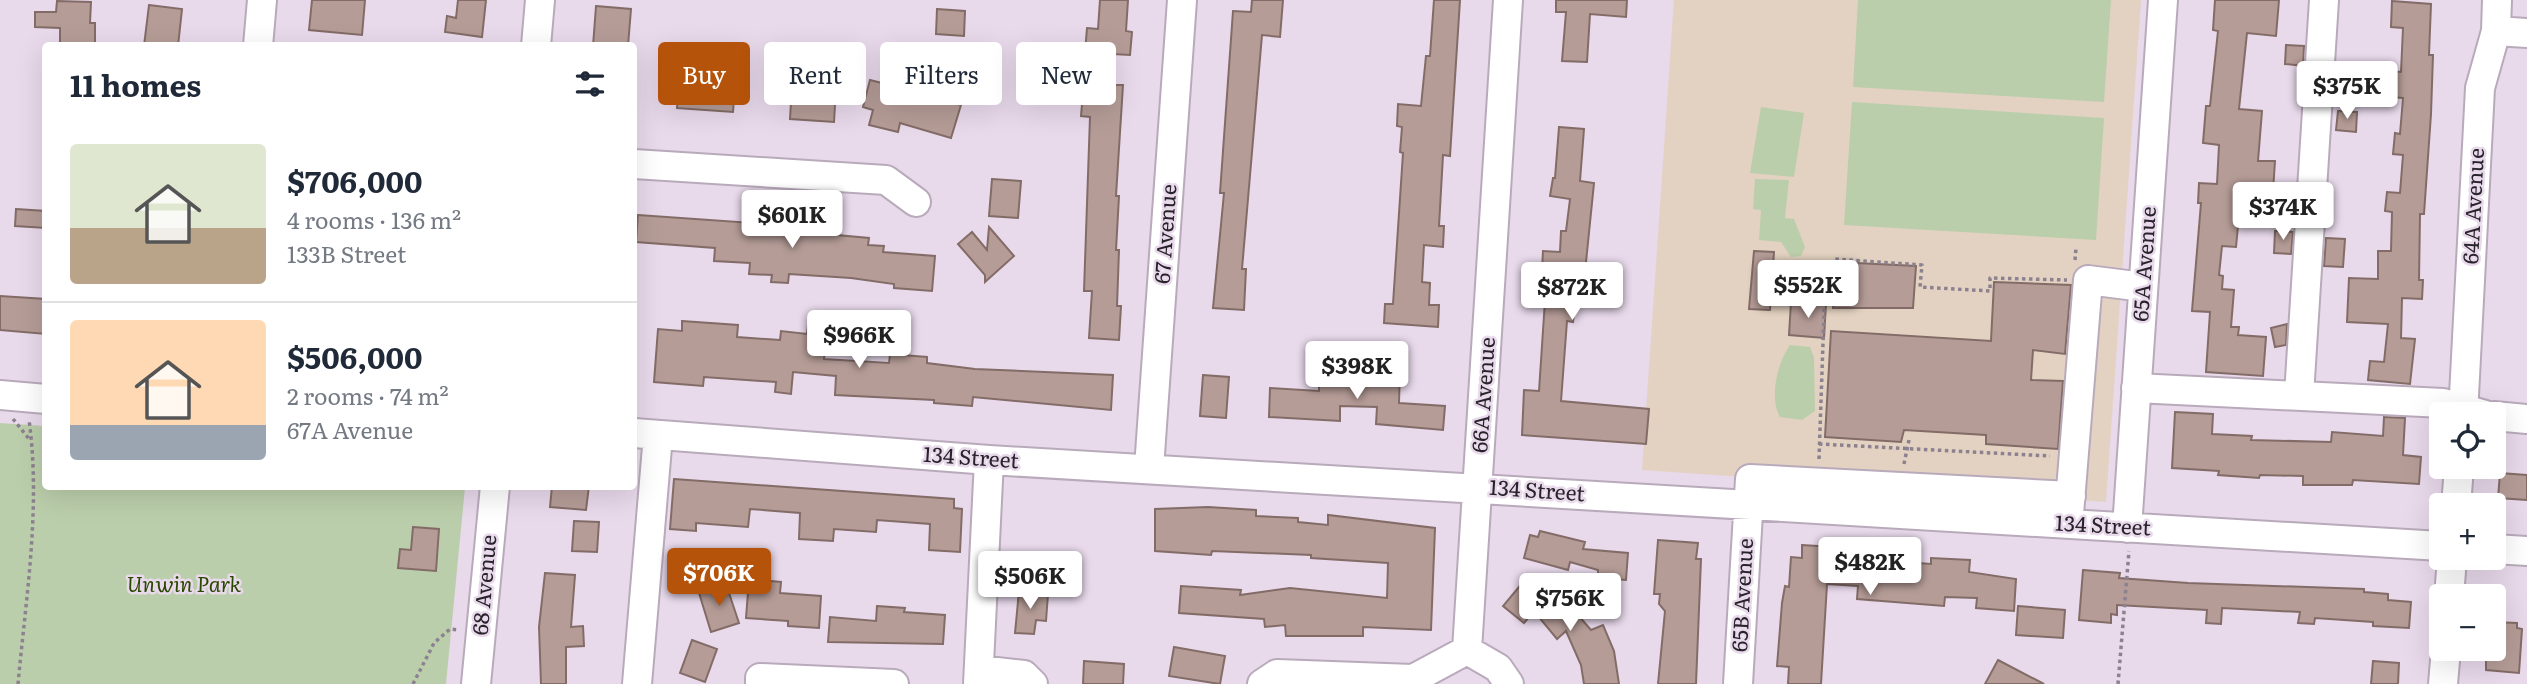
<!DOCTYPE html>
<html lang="en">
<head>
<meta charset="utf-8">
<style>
  :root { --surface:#fff; --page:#f2f2f3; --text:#1f2937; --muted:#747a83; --line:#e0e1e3; --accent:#b45309 }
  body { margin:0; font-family:Literata,serif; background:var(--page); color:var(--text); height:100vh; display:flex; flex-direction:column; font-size:26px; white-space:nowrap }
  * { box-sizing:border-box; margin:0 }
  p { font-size:23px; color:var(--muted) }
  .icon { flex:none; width:38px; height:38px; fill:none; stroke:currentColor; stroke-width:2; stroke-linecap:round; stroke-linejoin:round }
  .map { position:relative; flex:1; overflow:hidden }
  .drawer { position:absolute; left:42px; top:42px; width:595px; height:448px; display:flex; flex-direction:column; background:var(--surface); border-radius:7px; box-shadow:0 7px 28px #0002 }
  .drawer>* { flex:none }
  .top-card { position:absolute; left:658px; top:42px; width:665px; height:63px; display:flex; gap:14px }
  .buttons { position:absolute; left:2429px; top:402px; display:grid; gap:14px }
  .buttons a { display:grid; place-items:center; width:77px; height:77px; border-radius:7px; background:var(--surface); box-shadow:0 7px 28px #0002; font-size:35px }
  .price { position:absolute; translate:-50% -60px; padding:0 16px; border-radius:7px; background:#fff; color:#222; font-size:23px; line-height:46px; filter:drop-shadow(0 2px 4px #0008) }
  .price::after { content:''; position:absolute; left:50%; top:42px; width:21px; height:16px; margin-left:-10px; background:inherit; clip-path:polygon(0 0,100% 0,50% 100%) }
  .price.selected { background:var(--accent); color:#fff }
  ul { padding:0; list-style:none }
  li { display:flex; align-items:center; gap:21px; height:175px; padding:0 28px }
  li+li { border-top:2px solid var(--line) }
  li span { display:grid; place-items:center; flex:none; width:196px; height:140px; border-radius:7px; color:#555 }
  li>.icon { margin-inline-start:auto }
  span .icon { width:84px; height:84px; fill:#fffc; stroke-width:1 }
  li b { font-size:30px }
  h2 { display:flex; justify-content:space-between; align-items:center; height:84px; padding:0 28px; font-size:30px }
  .chip { padding:0 24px; border-radius:7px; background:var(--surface); box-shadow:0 7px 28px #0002; font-size:24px; line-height:63px }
  .chip.selected { background:var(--accent); color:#fff }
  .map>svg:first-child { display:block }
</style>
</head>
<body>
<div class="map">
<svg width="2527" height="684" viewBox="0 0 2527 684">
  <rect width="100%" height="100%" fill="#e8d9eb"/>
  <path fill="#e3d2c1" d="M1674,0H2141L2106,502L1642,470Z"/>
  <path fill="#bbceab" d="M1858,0H2111L2104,102L1853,87Z
    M1852,102L2104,118L2096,240L1844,225Z
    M1761,107L1804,113L1794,177L1750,173Z
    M1755,179L1789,180L1785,218L1794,219L1805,247L1801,256L1791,257L1781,242L1759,240L1761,210L1753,209Z
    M1790,345L1810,347L1814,357L1815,411L1802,420L1780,417C1769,398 1777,363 1790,345Z
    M0,423L45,426L46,486L465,487L446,684H0Z"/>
  <path fill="#b59c97" stroke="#836c67" stroke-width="2" d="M312,0H365L362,35L309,30Z
    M458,0H486L482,37L445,32L447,16L456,18Z
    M1100,0H1128L1126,31L1132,32L1130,55L1112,54L1109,85H1123L1116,196H1119L1116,250H1119L1117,306H1121L1119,340L1089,338L1092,291H1084L1090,117L1081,116L1083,92H1074L1077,52L1085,53L1087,28L1098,29Z
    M1252,0H1283L1280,37L1262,35L1242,269H1246L1244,310L1213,308L1224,193H1220L1233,11L1251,12Z
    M1434,0H1460L1450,156L1443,155L1439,226H1444L1443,247L1424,245L1422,282L1430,283L1429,305H1439L1438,327L1384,323L1385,304H1393L1403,153L1400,152L1402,127L1397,126L1398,104L1421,106L1426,56H1430Z
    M1556,0H1627L1626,17L1590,14L1587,62L1562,61L1566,12H1556Z
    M2215,0H2279L2276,36L2247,33L2239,109L2262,111L2258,161H2275L2272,206L2240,205L2236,247L2222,246L2219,275L2223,276L2222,289L2234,290L2231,327H2239L2238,335L2266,337L2263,376L2206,372L2210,312L2192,311L2201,203H2198L2199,183L2217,184L2219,145L2203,143L2206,106H2210L2218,31L2213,30Z
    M57,1L91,2L90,23H95V46H60V28L35,27V12H56Z
    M2392,1L2431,4L2429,55H2433L2431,114L2424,214H2420L2419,280H2423L2422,299L2402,298L2401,338L2415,339L2410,384L2368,380L2370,361L2384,362L2388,324L2347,322L2349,278L2378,279V251H2391L2392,212L2385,211L2387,192L2400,193L2403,155L2393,154L2395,133L2400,134L2403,98L2390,97L2391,71L2401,72L2403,28L2391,27Z
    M149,5L182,9L178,46H144Z
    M596,6L631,9L628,46H593Z
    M937,9L965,11L964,36L936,34Z
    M2286,45L2304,46L2303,66L2285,64Z
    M896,78L911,81L909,90L961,105L951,138L900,123L898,132L869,125L873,110L863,107L870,80L894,86Z
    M679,81L735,85L733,112L677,108Z
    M792,85L836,88L834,122L790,119Z
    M2338,111L2357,112L2356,132L2336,130Z
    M1559,127L1584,129L1580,181L1594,183L1585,272H1571L1569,304L1575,305L1573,322L1567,321L1561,401L1649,409L1646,444L1522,435L1524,390L1539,391L1547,270H1542L1543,251L1560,252L1561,231H1566L1570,199L1550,196L1553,178H1555Z
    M992,179L1021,181L1018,218L989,216Z
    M16,209L46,211V228L15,226Z
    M638,215L752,223V219L838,224L837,235L869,238L868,245L884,246L883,252L935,256L932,291L894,288V284L851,278L789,274L788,283L771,282L772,275L749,274L750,263L714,261L715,248L636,242Z
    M989,227L1014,256L985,282V275L958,244L972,232L987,250Z
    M2275,231L2293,232L2291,254L2274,253Z
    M2326,238L2345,239L2343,267L2324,266Z
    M1754,251L1774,252L1770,310L1749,309Z
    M1836,262L1916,266L1913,308H1833Z
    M1994,282L2071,285L2065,354L2033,350L2031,380L2063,381L2058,449L1986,444V435L1904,430L1901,442L1825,437L1831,331L1991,341Z
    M0,296L46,299V334L0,330Z
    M1791,302L1826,304L1824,338L1789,335Z
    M682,321L738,325L737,337L780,340L781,331L807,334L808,325L827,327L824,359L889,363L890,354L927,357V363L975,369L1113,375L1111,410L973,397L972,406L934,403V400L835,395L836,376L793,372L791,394L775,392L776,382L704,377L703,386L654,382L658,329L682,331Z
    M2287,324L2286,345L2275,347L2271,328Z
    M1353,367L1400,369L1399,403L1445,406L1443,430L1376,424L1377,407L1340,406V421L1269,417L1270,388L1319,391V378L1353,380Z
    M1203,375L1229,377L1226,418L1200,416Z
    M2175,412L2213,414L2212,434L2252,436L2251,440L2331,442L2332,432L2383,436L2384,417L2405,418L2403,455L2421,457L2419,484L2353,480L2352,485H2303V476L2260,475L2259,478L2218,475L2219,471L2172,468Z
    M2500,473L2527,475V500L2498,498Z
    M674,479L954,499V508L962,509L960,552L929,550L930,524L877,520L876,532L834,529L833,541L799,539L800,513L750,509L748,527L696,523V531L670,529Z
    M552,486H589L586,510L550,507Z
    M1208,507L1256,510V516L1298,518V522L1328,525V515L1435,528L1431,630L1363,627V636H1286L1285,625L1265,627L1264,619L1179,613L1181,586L1241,590L1240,595L1290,588L1387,598L1388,563L1311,558V555L1212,551L1211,555L1155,551V509Z
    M574,521L599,522L597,552L572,551Z
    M413,527L439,529L436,571L398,568L400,549L411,550Z
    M1540,531L1585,542L1583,549L1628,553L1626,580L1598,578V570L1570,562L1568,570L1524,558L1530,535L1538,537Z
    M1658,540L1698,543L1696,559H1701L1696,684H1658L1665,611L1659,604L1660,594H1654Z
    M1802,545L1832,547L1831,554L1890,557V561L1931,564V558L1970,560L1969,572L2016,579L2014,611L1976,608L1977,598L1945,597L1944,606L1857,599L1858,586L1827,584L1821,684H1788L1789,667L1777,666L1782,603L1785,586L1789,587L1791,557L1802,558Z
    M2083,570L2120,573L2119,578L2188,583L2364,589V592L2388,594V600L2411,602L2409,628L2373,626V622L2315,618L2314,624L2298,623L2300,612L2222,608L2221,624L2206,623L2207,610L2117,605V615L2111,614V623L2079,620Z
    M545,573L575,575L571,627L583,626L584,646L566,647V684H541L539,627Z
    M749,579L781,582L780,593L821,596L819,628L788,626V621L746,618Z
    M1524,581L1555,606L1563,598L1591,630L1603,625L1614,651L1619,684H1584L1581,665L1566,631L1557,639L1534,611L1524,623L1503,606Z
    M726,584L739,623L711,632L699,593Z
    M1019,591L1048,594L1046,621L1036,620L1034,634L1015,633Z
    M877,606L905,608L904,612L945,615L943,644L828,642L830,617L876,621Z
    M2018,606L2065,610L2063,638L2016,635Z
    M2494,622L2517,623V628L2522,629L2519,673L2486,670V656L2489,649H2494Z
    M692,640L717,649L705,682L680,673Z
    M1174,647L1225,656L1220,684L1169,676Z
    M1998,660L2044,684H1985Z
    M1084,661L1124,664L1123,684H1083Z
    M2373,661L2399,663L2398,684H2371Z"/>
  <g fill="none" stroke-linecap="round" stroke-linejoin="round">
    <g stroke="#b9aabb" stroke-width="32">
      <path id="minor" d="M2496,31L2527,33
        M258,46L262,0
        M536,46L540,0
        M634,164L886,180L916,202
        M2136,388L2443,403L2485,415
        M0,395L46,399
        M2299,395L2324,0
        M2463,415L2480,88L2496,31L2497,0
        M2494,416L2527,419
        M634,433L989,460L2441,546
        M1149,468L1182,0
        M2456,506L2459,467
        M2069,514L2088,280L2143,287
        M2127,528L2163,0
        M2494,549L2527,551
        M2449,597L2452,558
        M1467,650L1508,0
        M1467,650L1498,668L1509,684
        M979,670L1024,675L1033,684
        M476,684L495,486
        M637,684L658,435
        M760,684V678L894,684
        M978,684L989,460
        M1262,684L1277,674L1413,679L1467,650
        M1738,684L1750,479L2071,496
        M2443,684L2446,649"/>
    </g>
    <path stroke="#8c828f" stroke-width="3.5" stroke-dasharray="3.5 3.5" stroke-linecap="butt" d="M2075,260L2076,248
      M13,419L30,440
      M1819,444L2050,456
      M1819,459L1825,285L1834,259L1922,265L1920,287L1990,291V278L2067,280
      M1904,464L1909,440
      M18,684C26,597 41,507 29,420
      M413,684L434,643L450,629L458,630
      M2118,684L2129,551"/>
    <use href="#minor" stroke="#fff" stroke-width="28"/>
  </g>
  <g text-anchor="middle" stroke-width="5" stroke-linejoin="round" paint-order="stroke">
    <g font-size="21" fill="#28232a" stroke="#e8d9eb">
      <text transform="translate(2474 206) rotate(-87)" y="7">64A Avenue</text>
      <text transform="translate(1166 234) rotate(-86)" y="7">67 Avenue</text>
      <text transform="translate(2145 264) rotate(-86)" y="7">65A Avenue</text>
      <text transform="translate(1484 395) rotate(-86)" y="7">66A Avenue</text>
      <text transform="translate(971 458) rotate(4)" y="7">134 Street</text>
      <text transform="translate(1537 491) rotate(4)" y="7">134 Street</text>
      <text transform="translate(2103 526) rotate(3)" y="7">134 Street</text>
      <text transform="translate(485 585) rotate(-85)" y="7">68 Avenue</text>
      <text transform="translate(1743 595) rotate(-87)" y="7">65B Avenue</text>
    </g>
    <g font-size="21" font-style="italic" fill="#2a4800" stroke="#e8d9eb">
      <text x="184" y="592">Unwin Park</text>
    </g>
  </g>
</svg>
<div class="buttons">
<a><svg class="icon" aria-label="locate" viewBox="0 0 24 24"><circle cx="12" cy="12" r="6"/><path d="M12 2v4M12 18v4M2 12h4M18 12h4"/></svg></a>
<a>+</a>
<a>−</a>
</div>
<b class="price" style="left:2347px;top:121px">$375K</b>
<b class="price" style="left:2283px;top:242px">$374K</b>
<b class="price" style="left:792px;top:250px">$601K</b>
<b class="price" style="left:1808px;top:320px">$552K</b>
<b class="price" style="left:1572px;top:322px">$872K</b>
<b class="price" style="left:859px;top:370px">$966K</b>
<b class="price" style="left:1357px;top:401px">$398K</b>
<b class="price" style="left:1870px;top:597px">$482K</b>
<b class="price selected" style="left:719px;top:608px">$706K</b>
<b class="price" style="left:1030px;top:611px">$506K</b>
<b class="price" style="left:1570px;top:633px">$756K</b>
<div class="top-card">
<a class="chip selected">Buy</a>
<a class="chip">Rent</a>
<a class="chip">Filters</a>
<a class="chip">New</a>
</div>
<section class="drawer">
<h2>11 homes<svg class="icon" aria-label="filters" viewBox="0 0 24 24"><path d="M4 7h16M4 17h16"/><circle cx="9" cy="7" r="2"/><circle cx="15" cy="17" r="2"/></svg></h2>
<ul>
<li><span style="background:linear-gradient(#dfe7d0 60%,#b9a48a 0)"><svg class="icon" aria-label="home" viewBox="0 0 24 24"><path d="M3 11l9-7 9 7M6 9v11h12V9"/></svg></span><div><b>$706,000</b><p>4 rooms · 136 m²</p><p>133B Street</p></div></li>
<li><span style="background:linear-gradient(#ffd9b3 75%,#9aa5b1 0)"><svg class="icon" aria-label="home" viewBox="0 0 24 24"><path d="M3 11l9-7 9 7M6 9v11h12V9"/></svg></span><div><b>$506,000</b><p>2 rooms · 74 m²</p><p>67A Avenue</p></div></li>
</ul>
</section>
</div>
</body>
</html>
